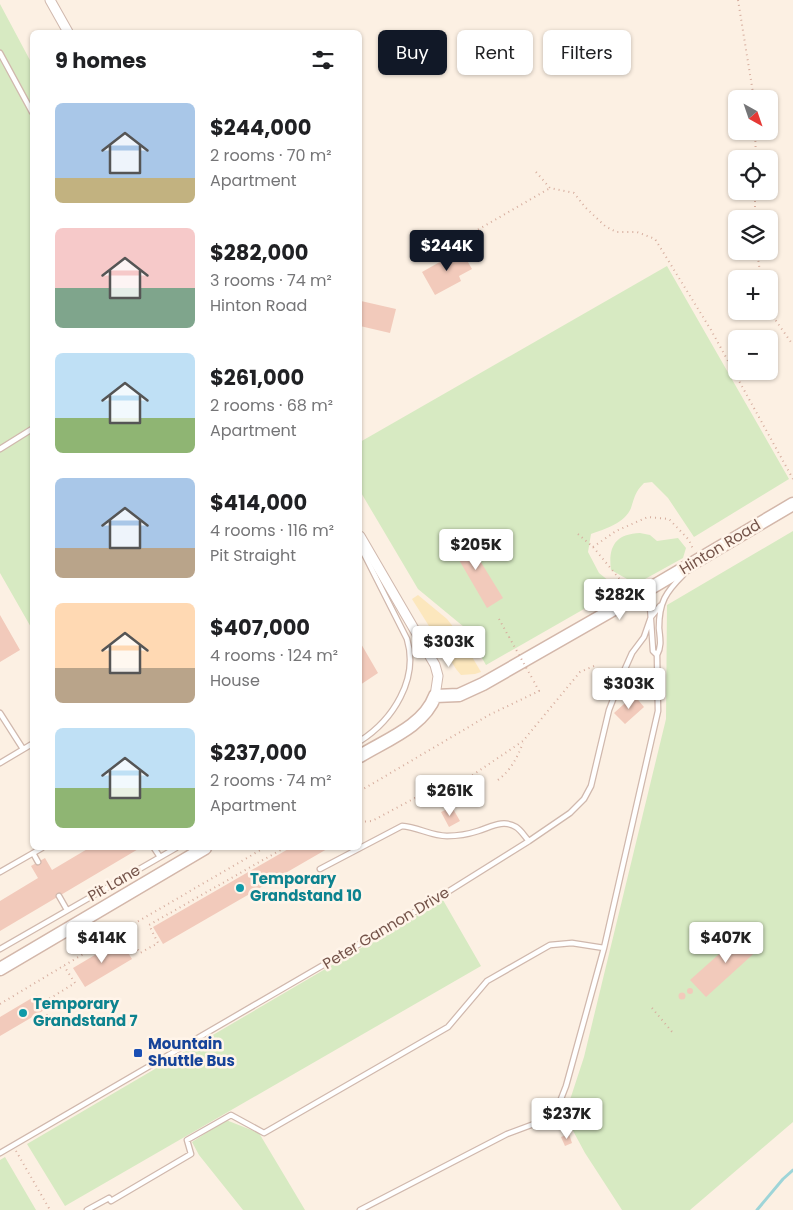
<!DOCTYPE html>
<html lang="en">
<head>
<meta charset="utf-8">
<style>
  :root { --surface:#fff; --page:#f2f2f2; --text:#202124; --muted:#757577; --accent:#111827 }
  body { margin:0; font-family:Poppins,sans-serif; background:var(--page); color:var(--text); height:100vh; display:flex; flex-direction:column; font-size:19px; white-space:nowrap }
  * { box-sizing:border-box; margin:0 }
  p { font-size:16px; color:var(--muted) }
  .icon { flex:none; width:28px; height:28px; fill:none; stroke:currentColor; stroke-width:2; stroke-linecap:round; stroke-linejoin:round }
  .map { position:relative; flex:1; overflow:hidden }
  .panel { position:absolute; left:30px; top:30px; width:332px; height:820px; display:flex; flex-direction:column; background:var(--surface); border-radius:8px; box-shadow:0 1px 4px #0004 }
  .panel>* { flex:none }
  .top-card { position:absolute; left:378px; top:30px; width:340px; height:45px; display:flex; gap:10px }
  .needle { width:32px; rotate:140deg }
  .tools { position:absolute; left:728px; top:90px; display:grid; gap:10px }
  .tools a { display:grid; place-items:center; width:50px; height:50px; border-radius:8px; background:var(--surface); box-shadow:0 1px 4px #0004; font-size:25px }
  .price { position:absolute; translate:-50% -42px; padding:0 11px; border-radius:5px; background:#fff; color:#222; font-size:16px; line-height:32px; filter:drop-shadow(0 1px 2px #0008) }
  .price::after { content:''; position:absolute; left:50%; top:30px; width:15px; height:11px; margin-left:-8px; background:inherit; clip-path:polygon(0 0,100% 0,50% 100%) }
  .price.selected { background:var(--accent); color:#fff }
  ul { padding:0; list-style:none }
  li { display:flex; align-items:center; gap:15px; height:125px; padding:0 25px }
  li span { display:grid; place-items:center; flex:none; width:140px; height:100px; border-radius:8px; color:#555 }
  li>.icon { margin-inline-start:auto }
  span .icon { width:60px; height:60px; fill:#fffc; stroke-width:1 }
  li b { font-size:21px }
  h2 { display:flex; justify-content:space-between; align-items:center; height:60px; padding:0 25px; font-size:21px }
  .pill { padding:0 18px; border-radius:8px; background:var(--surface); box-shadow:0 1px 4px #0004; font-size:18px; line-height:45px }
  .pill.selected { background:var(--accent); color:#fff }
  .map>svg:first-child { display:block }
</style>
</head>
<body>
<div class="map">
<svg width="793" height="1210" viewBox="0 0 793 1210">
  <rect width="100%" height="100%" fill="#fcf0e3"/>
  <path fill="#d7eac2" d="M0,4L32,64V629L0,573Z
    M667,266L789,479L694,537L668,498L652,482L644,483C635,492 635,496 631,508C625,523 605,529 591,534L588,552L599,573L619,589L486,665L464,627L418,589L360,491V442Z
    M793,531V1122L690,1210H622L585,1153L564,1114L567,1109L584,1057L666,719L667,605Z
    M640,533L650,535L657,541L678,538L686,548L683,558L636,584L611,570C608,547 615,534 640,533Z
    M443,900L481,966L65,1206L27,1144Z
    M226,1120L259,1133L305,1210H243L199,1155L192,1142Z
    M5,1157L36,1210H0V1160Z"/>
  <path fill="#fce7bd" d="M418,595L447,619L458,633L481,672L475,674L461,675L456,669L412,599Z"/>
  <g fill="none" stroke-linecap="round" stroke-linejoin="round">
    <path stroke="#9ed5d8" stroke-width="3" d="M757,1210L783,1179L793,1170"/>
  </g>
  <path fill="#f2cabb" d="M461,250L472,269L459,276L461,281L435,295L422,272Z
    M361,301L396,309L390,333L360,326Z
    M463,533L503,598L487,608L448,541Z
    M0,615L20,650L0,662Z
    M360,642L378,673L360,685Z
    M634,695L644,707L625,724L614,713Z
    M452,807L460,821L449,827L441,812Z
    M89,848H140L0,931V901L38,878L31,866L45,858L52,870Z
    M290,848H326L327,849L163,944L153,927Z
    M746,930L761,947L706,997L690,980Z
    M120,940L132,959L85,987L73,968Z
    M687 991a3 3 0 1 1 6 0a3 3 0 1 1-6 0Z
    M678.5 996a3.5 3.5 0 1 1 7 0a3.5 3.5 0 1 1-7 0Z
    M37,995L46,1009L0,1036V1017Z
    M569,1134L572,1143L565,1146L561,1137Z"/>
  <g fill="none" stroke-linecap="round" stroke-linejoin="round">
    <g stroke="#d0b8ad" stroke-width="7">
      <path id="lane" d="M0,53L32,112
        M0,449L32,429
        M360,546L407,639C419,679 393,720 360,741
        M649,591L653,651L657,655
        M0,713L23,749
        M0,763L32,744
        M154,848L160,857
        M33,853L38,862
        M320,869L402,826C418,827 431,836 447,836C457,836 469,834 478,831C491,827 503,819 516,827C521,830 525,837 529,841
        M0,872L42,848
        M59,896L67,910
        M0,949L176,848
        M0,1153L430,903L529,841L570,813L584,799L591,786L609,710L624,671L632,653L644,637L651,617L660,606
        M87,1210L109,1198L111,1201L191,1154L187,1140L231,1115L264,1133L448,1027L487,981L550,945L572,943L604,948
        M360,1210L507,1134L550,1118L559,1104L566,1086L604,948L658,711L657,655C662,646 660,638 659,628C659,602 666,592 683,575"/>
    </g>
    <g stroke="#d0b8ad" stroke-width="11">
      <path id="street" d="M50,0L68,32
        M360,536L435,665L438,676L435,696"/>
    </g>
    <g stroke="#d3b7aa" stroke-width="15">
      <path id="secondary" d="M360,756C386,740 424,726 435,696L459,695L483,684L649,589L793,504
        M0,969L205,848"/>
    </g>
    <path stroke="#d6ad9e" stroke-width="2" stroke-dasharray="1 4" stroke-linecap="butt" d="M738,0L754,99
      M755,131L756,159
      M536,172L550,188L574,193L585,207L605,226L616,232H637L655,239L711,330L793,479
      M755,191V219
      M465,237L550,188
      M757,251L761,279
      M769,307L774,318L793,345
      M578,534L593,547L627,588
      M593,547L616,531L648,517L669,519L689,540L693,549
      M499,619L509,637
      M498,780C511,770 517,758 523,743
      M360,791L489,715L539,691L532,678
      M457,806L468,784L466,781
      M360,822L372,821L415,798L452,792L455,787L523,741L580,672L594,666
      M125,929L264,848
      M0,1004L125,929L140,953L158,943L149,925L284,848
      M652,1008L673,1033
      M47,1020V1009L44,1002L75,983L64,966
      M16,1151L50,1210"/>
    <use href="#lane" stroke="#fff" stroke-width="4.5"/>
    <use href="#street" stroke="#fff" stroke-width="9"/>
    <use href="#secondary" stroke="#fff" stroke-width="12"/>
    <path stroke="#d6ad9e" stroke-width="2" stroke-dasharray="1 4" stroke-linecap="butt" d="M509,637L532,678"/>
  </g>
  <g fill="#0f9aa8" stroke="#fff4e9" stroke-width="2">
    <circle cx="240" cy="888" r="5"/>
    <circle cx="23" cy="1013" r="5"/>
  </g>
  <rect fill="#1a4fb4" stroke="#fff4e9" stroke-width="2" x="133" y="1048" width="10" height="10" rx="2.5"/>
  <g text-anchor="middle" stroke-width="5" stroke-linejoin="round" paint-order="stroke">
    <g font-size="15" fill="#745349" stroke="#fff4e9">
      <text transform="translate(720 547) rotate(-31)" y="5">Hinton Road</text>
      <text transform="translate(114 883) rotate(-30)" y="5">Pit Lane</text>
      <text transform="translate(386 928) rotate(-31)" y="5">Peter Gannon Drive</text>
    </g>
    <g font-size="15" font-weight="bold" fill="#0d838f" stroke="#fff4e9" text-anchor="start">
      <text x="250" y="884">Temporary<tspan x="250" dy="17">Grandstand 10</tspan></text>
      <text x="33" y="1009">Temporary<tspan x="33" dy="17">Grandstand 7</tspan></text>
    </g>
    <g font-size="15" font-weight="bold" fill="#164399" stroke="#fff4e9" text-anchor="start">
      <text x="148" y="1049">Mountain<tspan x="148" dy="17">Shuttle Bus</tspan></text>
    </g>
  </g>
</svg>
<div class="tools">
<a><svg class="needle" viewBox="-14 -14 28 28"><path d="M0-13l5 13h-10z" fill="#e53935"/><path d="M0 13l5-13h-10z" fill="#757577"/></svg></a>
<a><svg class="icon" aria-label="locate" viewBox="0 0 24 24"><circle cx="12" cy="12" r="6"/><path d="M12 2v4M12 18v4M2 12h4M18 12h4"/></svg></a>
<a><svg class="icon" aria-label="layers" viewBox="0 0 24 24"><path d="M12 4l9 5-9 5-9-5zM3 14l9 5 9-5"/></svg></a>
<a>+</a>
<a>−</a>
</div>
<b class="price selected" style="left:447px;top:272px">$244K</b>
<b class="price" style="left:476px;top:571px">$205K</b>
<b class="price" style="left:620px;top:621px">$282K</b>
<b class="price" style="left:449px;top:668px">$303K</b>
<b class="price" style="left:629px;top:710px">$303K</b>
<b class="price" style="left:450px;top:817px">$261K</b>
<b class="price" style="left:102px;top:964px">$414K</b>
<b class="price" style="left:726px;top:964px">$407K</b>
<b class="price" style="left:567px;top:1140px">$237K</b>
<div class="top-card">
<a class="pill selected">Buy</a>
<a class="pill">Rent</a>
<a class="pill">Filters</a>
</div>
<section class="panel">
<h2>9 homes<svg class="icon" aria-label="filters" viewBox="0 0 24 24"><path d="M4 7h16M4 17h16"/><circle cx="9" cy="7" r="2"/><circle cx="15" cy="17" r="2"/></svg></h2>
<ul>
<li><span style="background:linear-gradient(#a9c7e8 75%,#c2b280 0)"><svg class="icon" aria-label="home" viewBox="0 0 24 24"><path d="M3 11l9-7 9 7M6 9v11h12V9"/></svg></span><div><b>$244,000</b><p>2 rooms · 70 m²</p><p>Apartment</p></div></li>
<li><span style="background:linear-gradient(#f6c9c9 60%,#7fa58c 0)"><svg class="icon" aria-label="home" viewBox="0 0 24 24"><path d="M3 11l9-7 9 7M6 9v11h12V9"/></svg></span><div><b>$282,000</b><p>3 rooms · 74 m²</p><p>Hinton Road</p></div></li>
<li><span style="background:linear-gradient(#bfe0f5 65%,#8fb573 0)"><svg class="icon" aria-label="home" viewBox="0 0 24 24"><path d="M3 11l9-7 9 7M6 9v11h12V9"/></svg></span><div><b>$261,000</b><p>2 rooms · 68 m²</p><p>Apartment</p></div></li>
<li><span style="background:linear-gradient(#a9c7e8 70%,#b9a48a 0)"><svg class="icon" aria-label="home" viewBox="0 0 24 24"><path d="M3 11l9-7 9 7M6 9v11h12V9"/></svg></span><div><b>$414,000</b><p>4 rooms · 116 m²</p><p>Pit Straight</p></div></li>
<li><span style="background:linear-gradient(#ffd9b3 65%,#b9a48a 0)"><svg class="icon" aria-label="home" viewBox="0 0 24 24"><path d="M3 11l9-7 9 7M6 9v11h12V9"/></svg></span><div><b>$407,000</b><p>4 rooms · 124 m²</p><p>House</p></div></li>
<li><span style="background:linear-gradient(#bfe0f5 60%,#8fb573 0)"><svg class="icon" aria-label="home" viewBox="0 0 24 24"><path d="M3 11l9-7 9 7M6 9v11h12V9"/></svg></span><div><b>$237,000</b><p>2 rooms · 74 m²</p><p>Apartment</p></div></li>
</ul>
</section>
</div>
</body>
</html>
